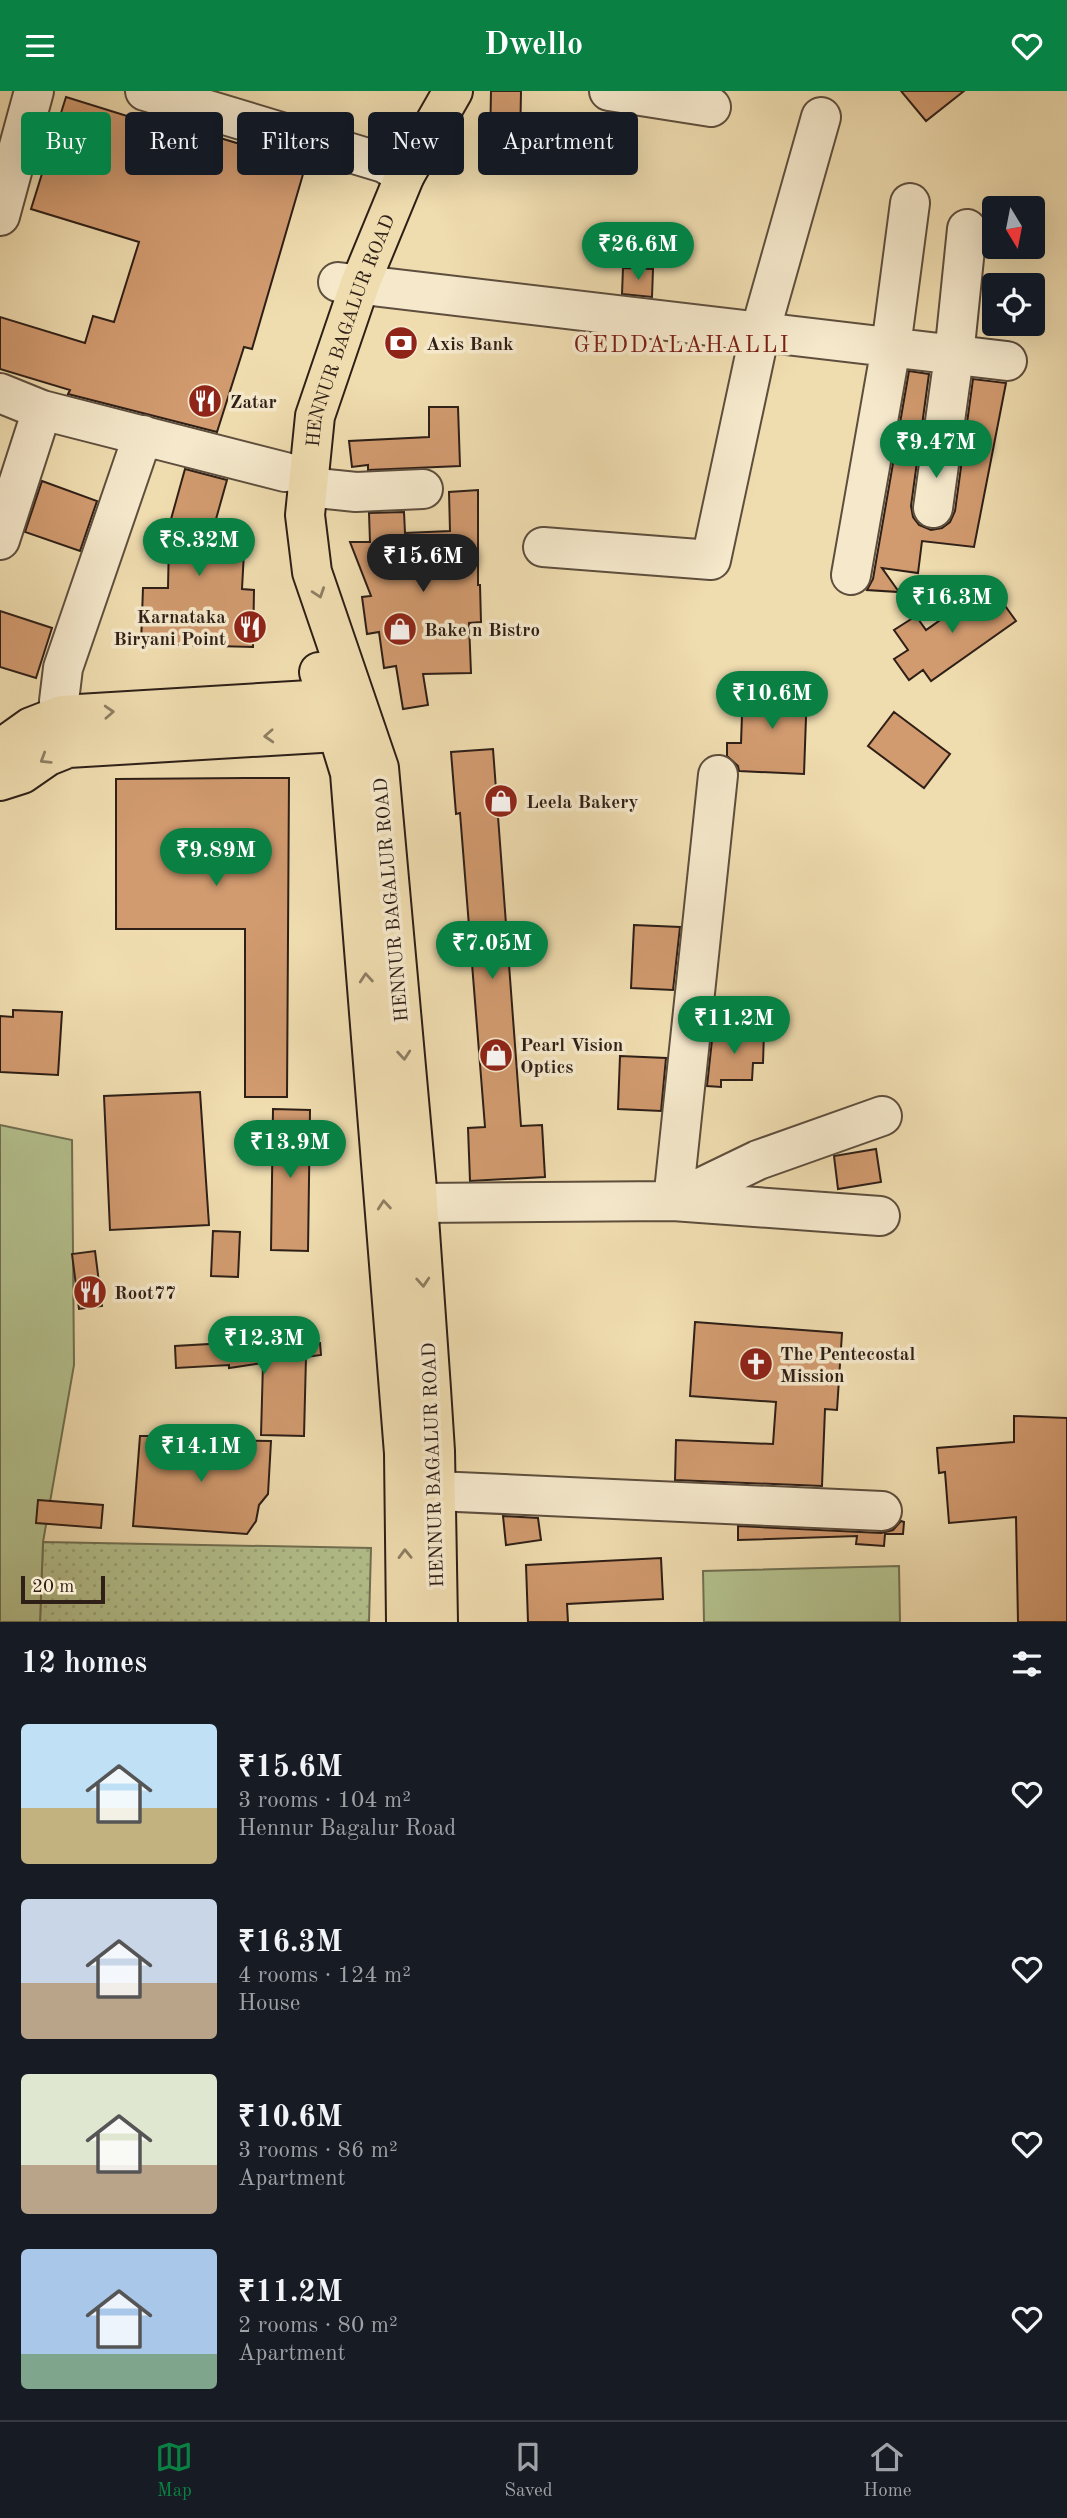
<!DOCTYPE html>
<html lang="en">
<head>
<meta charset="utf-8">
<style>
  :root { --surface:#171b24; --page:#242831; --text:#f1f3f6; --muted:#9ea1a6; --line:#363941; --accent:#0b8043 }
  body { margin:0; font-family:"Old Standard TT",serif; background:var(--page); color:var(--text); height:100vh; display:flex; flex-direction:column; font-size:26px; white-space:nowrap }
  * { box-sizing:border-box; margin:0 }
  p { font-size:23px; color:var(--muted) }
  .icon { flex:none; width:38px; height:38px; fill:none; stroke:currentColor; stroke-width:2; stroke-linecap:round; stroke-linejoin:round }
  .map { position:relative; height:1531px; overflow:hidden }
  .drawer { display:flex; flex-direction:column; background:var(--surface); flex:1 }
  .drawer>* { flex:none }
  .hud { position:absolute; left:21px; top:21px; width:700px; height:63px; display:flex; gap:14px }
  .needle { width:46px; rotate:170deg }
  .controls { position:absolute; left:982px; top:105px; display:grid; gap:14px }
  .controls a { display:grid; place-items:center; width:63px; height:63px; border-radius:7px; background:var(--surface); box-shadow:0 7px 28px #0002; font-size:35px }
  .scale { position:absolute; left:21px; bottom:18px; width:84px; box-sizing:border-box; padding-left:7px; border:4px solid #2e1f17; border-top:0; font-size:19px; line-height:24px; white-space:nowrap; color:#2e1f17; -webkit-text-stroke:5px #f5e8cb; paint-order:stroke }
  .price { position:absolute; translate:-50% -60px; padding:0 16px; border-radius:24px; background:var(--accent); color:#fff; font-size:23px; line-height:46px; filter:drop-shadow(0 2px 4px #0008) }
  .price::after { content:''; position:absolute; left:50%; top:42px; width:21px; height:16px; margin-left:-10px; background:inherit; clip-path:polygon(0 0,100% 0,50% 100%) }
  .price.selected { background:#222; color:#fff }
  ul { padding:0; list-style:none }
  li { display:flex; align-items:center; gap:21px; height:175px; padding:0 21px }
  li span { display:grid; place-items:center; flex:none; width:196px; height:140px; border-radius:7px; color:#555 }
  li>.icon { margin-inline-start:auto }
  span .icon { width:84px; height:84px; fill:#fffc; stroke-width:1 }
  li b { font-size:30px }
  h2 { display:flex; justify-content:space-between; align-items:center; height:84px; padding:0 21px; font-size:30px }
  .pill { padding:0 24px; border-radius:7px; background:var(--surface); box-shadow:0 7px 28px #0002; font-size:24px; line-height:63px }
  .pill.selected { background:var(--accent); color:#fff }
  header { display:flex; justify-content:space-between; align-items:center; height:91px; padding:0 21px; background:var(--accent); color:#fff; font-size:32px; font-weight:700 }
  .dock { display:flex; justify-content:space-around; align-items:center; height:98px; border-top:2px solid var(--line); background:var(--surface); font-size:19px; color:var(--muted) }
  .dock a { display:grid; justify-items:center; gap:4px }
  .dock .selected { color:var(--accent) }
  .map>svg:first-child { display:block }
</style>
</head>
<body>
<header><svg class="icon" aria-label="menu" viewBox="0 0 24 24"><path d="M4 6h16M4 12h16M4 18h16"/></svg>Dwello<svg class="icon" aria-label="heart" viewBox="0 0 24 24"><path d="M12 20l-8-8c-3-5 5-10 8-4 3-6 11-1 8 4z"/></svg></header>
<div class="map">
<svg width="1067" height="1531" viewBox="0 0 1067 1531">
  <defs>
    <pattern id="grass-dots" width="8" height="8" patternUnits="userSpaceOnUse" patternTransform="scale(1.75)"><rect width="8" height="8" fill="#b4c28f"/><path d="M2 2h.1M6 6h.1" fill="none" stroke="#9ba67b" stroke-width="1.8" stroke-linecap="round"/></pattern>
  </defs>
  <rect width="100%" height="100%" fill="#efdcaf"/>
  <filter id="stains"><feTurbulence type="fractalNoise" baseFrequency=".00286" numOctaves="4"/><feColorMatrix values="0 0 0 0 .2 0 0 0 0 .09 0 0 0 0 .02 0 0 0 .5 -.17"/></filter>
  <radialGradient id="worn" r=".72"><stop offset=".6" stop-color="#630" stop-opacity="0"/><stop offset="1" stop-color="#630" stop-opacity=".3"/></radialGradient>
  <path fill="url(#grass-dots)" stroke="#717053" stroke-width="2" d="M43,1451L371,1457L369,1531H40Z"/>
  <path fill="#b4c28f" stroke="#717053" stroke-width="2" d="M0,1034L72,1049L74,1274L43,1451L40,1531H0Z
    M899,1475L900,1531H704L703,1480Z"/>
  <path fill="#d19a6f" stroke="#2e1f17" stroke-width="2" d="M491,0H521L520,53L490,52Z
    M901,0H964L926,30Z
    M66,6L172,39L174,33L306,73L252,258L244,256L217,341L68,303L70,299L0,278V226L85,252L93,225L114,231L139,151L31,118Z
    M623,177L653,178L652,206L622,203Z
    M909,280L929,283L911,415L913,426L919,434L931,439L942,437L950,431L955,420L973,288L1006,292L974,456L922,450L918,482L882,477L899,501L867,499L873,488Z
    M429,316H458L460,375L368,379V374L352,376L349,350L429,346Z
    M185,378L227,389L207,460L244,461L242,498L254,499L253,556L141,553L143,497H168L169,447L166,446Z
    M42,390L97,410L80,460L25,441Z
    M478,399V494H480L481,531L469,532L471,582L423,583L428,614L403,618L396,575L384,577L379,541L367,543L362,506L371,505L350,451H370L369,422L404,421L405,442L450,440L449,401Z
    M990,494L1016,530L931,590L923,579L909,589L894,568L908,559L894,539L916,525L926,539Z
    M0,520L52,537L36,587L0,576Z
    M743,596L807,598L804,683L739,680L738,675L727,665V652H741Z
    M894,621L950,663L924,697L868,655Z
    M493,658L521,1035L542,1034L545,1086L470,1090L468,1037L485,1036L460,722L456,723L451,661Z
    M246,687H289L287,1006H245V838H116V688Z
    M634,834L680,836L673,899L631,897Z
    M13,919L62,921L58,984L0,981V925L13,926Z
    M713,940L764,941L763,972H753L752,989H721V996L707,995Z
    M620,965L666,967L661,1020L618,1018Z
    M200,1001L209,1134L110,1139L104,1005Z
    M273,1018L310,1019L308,1160L271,1159Z
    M876,1058L881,1091L838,1098L834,1065Z
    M213,1140L240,1141L238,1186L211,1185Z
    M95,1160L102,1215L79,1218L72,1163Z
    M695,1231L842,1242L837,1319L825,1318L822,1395L675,1389L676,1349L773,1353L776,1311L690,1305Z
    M225,1249L320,1252L321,1264L306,1266L304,1345L261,1344L263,1272L229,1277V1274L176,1277L175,1255L226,1252Z
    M1014,1325L1067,1327V1531H1018L1016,1426L949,1432L945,1381L939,1382L937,1357L1014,1351Z
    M140,1345H166L207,1356L225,1349L271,1350L268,1403L259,1414L256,1430L247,1443L133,1435Z
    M38,1409L103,1414L101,1437L36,1432Z
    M503,1425L538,1427L541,1449L506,1454Z
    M901,1430L904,1431L903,1443H885L884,1455L856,1453L857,1445L738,1449V1435L881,1442L893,1439Z
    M661,1467L663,1508L567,1513L568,1531H528L526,1474Z"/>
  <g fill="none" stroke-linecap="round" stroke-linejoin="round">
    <g stroke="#5e4e3d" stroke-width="42">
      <path id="minor" d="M145,0L384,72L405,84
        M609,0L711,16
        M0,125L34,0
        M338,191L1007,270
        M0,302L42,319L285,381
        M307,396L356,401L423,398
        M933,417L954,265L967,138
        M0,449L42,319
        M543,456L711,469L760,241L821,26
        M851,484L891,256L910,112
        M59,610L63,577L143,344
        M718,684L673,1110L880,1125
        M418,1112L673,1110L758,1069L882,1025
        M435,1400L882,1420"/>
    </g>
    <g stroke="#2e1f17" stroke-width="42">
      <g id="major">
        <path d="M319,581L350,682L404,1362L406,1531"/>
        <path d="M0,655L7,653L31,636L62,624L327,608L349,603"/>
        <path d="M0,690L22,683L48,665L68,657L337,641L359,634"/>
        <path id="s1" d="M438,1531L435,1360L431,1298L417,1098L379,677L312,481L305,424L315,325L360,193L405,84L453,0"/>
      </g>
    </g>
    <use href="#minor" stroke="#f5e8cb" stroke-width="38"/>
    <use href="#major" stroke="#efdcaf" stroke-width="38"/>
  </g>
  <defs><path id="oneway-chevron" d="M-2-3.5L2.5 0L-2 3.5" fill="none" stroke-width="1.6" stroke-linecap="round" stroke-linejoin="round" transform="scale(1.75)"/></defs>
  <g stroke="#8e7e63">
    <use href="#oneway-chevron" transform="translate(319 502) rotate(71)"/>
    <use href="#oneway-chevron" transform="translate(109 621) rotate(-3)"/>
    <use href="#oneway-chevron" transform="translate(269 645) rotate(177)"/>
    <use href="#oneway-chevron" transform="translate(45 668) rotate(148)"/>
    <use href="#oneway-chevron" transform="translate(366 887) rotate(-95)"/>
    <use href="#oneway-chevron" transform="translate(404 964) rotate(85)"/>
    <use href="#oneway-chevron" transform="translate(384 1114) rotate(-95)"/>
    <use href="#oneway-chevron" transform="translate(423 1191) rotate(86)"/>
    <use href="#oneway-chevron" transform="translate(405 1463) rotate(-91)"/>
  </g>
  <defs>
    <g id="bank-disc" transform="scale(1.75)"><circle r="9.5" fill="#8f2418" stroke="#f5e8cb"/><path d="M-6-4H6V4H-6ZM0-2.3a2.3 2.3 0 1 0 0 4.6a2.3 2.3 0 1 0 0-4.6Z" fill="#fff"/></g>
    <g id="restaurant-disc" transform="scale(1.75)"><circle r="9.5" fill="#8f2418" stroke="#f5e8cb"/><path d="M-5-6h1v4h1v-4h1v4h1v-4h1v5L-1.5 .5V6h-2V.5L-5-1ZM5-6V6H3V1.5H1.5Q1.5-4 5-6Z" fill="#fff"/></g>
    <g id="shop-disc" transform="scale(1.75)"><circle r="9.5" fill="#8f2418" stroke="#f5e8cb"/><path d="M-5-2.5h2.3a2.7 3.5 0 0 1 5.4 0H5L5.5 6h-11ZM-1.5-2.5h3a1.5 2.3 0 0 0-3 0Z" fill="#fff"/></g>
    <g id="church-disc" transform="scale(1.75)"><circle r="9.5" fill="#8f2418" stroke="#f5e8cb"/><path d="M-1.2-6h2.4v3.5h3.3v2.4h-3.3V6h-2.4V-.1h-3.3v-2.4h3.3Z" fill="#fff"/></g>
  </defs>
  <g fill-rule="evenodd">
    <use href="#bank-disc" x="401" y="252"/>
    <use href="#restaurant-disc" x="205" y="310"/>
    <use href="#restaurant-disc" x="250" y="536"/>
    <use href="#shop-disc" x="400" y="538"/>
    <use href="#shop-disc" x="501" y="710"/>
    <use href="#shop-disc" x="496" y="964"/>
    <use href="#restaurant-disc" x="90" y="1201"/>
    <use href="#church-disc" x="756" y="1273"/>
  </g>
  <g text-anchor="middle" stroke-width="7" stroke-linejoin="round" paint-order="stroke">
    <g font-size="19" fill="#2e1f17" stroke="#f5e8cb">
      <text dy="7" stroke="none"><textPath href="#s1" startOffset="1312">HENNUR BAGALUR ROAD</textPath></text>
      <text transform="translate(390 809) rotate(-95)" y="7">HENNUR BAGALUR ROAD</text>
      <text transform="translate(432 1374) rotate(-92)" y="7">HENNUR BAGALUR ROAD</text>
    </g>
    <g font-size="19" font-weight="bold" fill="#2e1f17" stroke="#f5e8cb" text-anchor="start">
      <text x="426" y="259">Axis Bank</text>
      <text x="230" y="317">Zatar</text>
      <text x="226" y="532" text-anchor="end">Karnataka<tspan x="226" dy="22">Biryani Point</tspan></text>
      <text x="424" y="545">Bake n Bistro</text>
      <text x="526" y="717">Leela Bakery</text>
      <text x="520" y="960">Pearl Vision<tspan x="520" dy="22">Optics</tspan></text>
      <text x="114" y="1208">Root77</text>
      <text x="780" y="1269">The Pentecostal<tspan x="780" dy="22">Mission</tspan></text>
    </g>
    <g font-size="23" letter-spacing="2" fill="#7a1f14" stroke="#f5e8cb">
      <text x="682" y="261">GEDDALAHALLI</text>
    </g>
  </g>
  <rect width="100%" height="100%" filter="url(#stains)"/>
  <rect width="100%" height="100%" fill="url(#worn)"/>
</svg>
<div class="controls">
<a><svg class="needle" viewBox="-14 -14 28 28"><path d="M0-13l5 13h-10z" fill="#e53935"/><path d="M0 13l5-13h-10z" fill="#9ea1a6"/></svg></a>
<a><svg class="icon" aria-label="locate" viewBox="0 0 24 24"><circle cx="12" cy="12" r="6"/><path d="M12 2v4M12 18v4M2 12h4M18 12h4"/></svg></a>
</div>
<div class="scale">20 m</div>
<b class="price" style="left:638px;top:191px">₹26.6M</b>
<b class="price" style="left:936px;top:389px">₹9.47M</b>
<b class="price" style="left:199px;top:487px">₹8.32M</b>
<b class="price selected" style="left:423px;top:503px">₹15.6M</b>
<b class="price" style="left:952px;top:544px">₹16.3M</b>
<b class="price" style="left:772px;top:640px">₹10.6M</b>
<b class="price" style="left:216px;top:797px">₹9.89M</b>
<b class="price" style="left:492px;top:890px">₹7.05M</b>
<b class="price" style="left:734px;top:965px">₹11.2M</b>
<b class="price" style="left:290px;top:1089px">₹13.9M</b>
<b class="price" style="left:264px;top:1285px">₹12.3M</b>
<b class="price" style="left:201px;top:1393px">₹14.1M</b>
<div class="hud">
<a class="pill selected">Buy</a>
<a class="pill">Rent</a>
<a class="pill">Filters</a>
<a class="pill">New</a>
<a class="pill">Apartment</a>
</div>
</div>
<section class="drawer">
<h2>12 homes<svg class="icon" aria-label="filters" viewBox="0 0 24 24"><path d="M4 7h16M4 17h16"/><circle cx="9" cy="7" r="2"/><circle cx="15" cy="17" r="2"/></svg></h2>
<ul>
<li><span style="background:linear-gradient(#bfe0f5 60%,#c2b280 0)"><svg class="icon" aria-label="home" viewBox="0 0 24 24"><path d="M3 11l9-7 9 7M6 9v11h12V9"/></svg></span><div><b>₹15.6M</b><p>3 rooms · 104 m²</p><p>Hennur Bagalur Road</p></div><svg class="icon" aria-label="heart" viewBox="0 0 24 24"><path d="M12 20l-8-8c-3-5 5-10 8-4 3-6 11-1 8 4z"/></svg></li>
<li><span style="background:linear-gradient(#c9d6e8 60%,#b9a48a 0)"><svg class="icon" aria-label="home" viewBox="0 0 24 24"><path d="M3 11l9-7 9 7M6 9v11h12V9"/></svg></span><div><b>₹16.3M</b><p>4 rooms · 124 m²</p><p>House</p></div><svg class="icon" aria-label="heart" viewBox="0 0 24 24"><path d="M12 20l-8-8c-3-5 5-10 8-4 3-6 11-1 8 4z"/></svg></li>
<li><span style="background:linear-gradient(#dfe7d0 65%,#b9a48a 0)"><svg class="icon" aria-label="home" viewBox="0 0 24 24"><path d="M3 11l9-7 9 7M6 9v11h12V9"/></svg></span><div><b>₹10.6M</b><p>3 rooms · 86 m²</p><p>Apartment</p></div><svg class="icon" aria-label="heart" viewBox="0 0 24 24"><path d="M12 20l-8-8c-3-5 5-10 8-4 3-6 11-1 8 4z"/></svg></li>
<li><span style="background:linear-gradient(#a9c7e8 75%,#7fa58c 0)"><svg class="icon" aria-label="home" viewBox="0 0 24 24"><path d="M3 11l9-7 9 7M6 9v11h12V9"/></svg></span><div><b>₹11.2M</b><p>2 rooms · 80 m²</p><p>Apartment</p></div><svg class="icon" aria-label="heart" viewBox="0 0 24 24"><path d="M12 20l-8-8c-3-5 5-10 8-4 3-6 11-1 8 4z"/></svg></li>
</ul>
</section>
<nav class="dock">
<a class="selected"><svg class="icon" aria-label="map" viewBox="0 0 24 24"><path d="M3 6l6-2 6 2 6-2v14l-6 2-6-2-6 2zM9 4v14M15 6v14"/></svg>Map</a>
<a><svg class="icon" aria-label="saved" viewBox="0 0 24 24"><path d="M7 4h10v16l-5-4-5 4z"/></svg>Saved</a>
<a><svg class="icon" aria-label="home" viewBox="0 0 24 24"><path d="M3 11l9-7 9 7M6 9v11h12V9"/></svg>Home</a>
</nav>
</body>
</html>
